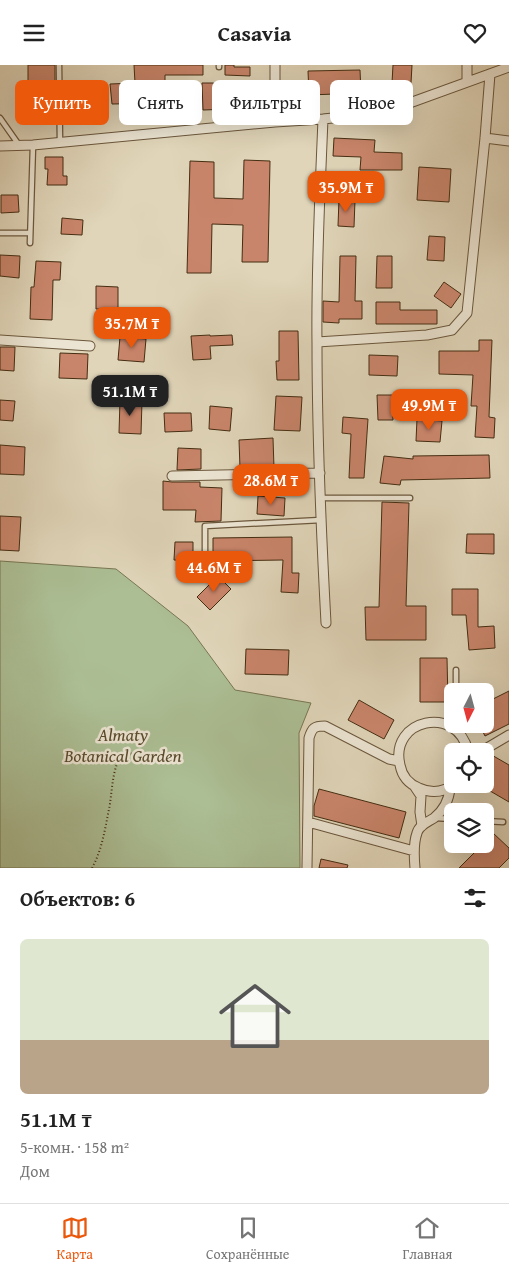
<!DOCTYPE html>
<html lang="ru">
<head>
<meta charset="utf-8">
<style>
  :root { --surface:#fff; --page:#f6f6f6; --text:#222; --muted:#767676; --line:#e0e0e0; --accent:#ea580c }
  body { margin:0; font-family:"Gentium Book Plus",serif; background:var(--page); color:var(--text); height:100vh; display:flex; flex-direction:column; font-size:19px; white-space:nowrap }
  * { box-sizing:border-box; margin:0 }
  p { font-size:16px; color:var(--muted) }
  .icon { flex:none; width:28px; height:28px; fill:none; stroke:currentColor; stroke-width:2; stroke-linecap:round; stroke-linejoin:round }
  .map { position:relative; height:803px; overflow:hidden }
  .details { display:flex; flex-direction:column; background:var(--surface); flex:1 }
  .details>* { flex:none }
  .hud { position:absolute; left:15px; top:15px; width:480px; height:45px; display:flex; gap:10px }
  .needle { width:32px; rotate:186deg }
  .tools { position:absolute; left:444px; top:618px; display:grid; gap:10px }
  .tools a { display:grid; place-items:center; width:50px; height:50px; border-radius:8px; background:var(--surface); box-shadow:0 5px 20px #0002; font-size:25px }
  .price { position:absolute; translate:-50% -42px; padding:0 11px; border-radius:10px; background:var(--accent); color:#fff; font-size:16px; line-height:32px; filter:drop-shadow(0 1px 2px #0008) }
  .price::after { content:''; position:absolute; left:50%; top:30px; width:15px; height:11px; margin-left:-8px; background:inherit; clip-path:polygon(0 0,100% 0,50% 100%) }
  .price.active { background:#222; color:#fff }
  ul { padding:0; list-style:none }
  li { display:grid; align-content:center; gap:10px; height:265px; padding:0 20px }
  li+li { border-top:1px solid var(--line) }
  li span { display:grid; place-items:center; height:155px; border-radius:8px; color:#555 }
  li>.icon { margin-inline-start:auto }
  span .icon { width:90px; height:90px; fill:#fffc; stroke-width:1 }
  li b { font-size:21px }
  h2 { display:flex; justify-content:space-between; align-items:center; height:60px; padding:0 20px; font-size:21px }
  .tag { padding:0 18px; border-radius:8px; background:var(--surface); box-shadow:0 5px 20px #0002; font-size:18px; line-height:45px }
  .tag.active { background:var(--accent); color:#fff }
  header { display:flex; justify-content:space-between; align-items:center; height:65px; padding:0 20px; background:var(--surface); font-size:22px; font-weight:800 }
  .dock { display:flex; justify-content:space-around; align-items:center; height:70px; border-top:1px solid var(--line); background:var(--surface); font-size:14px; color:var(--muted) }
  .dock a { display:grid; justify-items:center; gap:2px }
  .dock .active { color:var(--accent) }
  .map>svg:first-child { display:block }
</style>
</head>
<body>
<header><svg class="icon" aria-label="menu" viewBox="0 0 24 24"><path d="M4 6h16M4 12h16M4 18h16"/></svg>Casavia<svg class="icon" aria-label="heart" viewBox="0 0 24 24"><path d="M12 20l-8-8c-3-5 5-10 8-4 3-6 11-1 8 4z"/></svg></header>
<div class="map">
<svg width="509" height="803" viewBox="0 0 509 803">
  <rect width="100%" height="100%" fill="#e0d5b9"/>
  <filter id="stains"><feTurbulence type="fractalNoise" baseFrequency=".004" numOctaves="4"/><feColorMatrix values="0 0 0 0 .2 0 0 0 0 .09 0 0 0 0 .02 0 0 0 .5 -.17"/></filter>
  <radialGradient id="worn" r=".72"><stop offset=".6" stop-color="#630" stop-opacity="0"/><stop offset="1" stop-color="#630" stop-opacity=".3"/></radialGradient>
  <path fill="#acbe94" stroke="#787653" d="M0,496L116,504L188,561L235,625L311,638L299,668L300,803H0Z"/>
  <path fill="#c9856b" stroke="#442d12" d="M28,0H55V47H28Z
    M134,0H203V10H165V38L112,39L110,19L135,18Z
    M225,0H234V2H250V11L225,10Z
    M393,0H412L411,18H392Z
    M360,5L361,28L309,30L308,6Z
    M202,18H230L231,44L203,45Z
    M334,73L375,75L374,87L402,88V105H360L361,92L333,91Z
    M45,92H63V111H67V120H47L48,104H45Z
    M244,95L270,96L268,197H242L243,160L212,159L211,208H187L190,96L214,97V133L243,134Z
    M419,102L451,104L449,137L417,135Z
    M1,130H18L19,147L1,148Z
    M339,134L355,135L354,162L338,161Z
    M62,153L83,155L82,170L61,169Z
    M429,171L445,172L444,196L427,195Z
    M0,190L20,191L19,213L0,211Z
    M340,191H356L355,236H362V254H339V258L323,257V236L339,237Z
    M377,191H392V223H376Z
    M36,196L61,197L60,215H53L52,255L30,254L31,222H34Z
    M444,217L461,229L451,243L434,231Z
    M96,221L118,222V244H96Z
    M376,237H400V245H437V259H376Z
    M279,266H298L299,315H277L276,296H279Z
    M210,270V271L232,270L233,280L210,281L211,294L193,295L191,271Z
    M120,272L146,274L144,297L118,295Z
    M479,275H492L489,352L495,353L494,373L475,372L477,341H471L473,310L439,309V286H479Z
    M0,282H15L14,306L0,305Z
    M60,288L88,289L87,314L59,313Z
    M369,290L398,291L397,311L369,310Z
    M377,330H392L393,355H378Z
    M276,331L302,332L300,366L274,365Z
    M0,335L15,336L13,356L0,355Z
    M120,335L142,336L141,369L119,368Z
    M210,341L232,343L230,366L209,364Z
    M164,348H191L192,366L165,367Z
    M343,352L368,354L364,413H349L351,369L342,368Z
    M417,354L442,356L440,377L416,376Z
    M273,373L274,403H240L239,375Z
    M0,380L25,382L24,410L0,409Z
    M178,383L201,384V404L177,405Z
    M489,390L490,413L401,415L400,420L380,418L384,391L413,394V391Z
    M163,416L172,417H200V422L222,423L221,456L195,457L196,445H163Z
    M258,431L285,433L284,451L257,449Z
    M382,437L409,438L406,541H426V575H366L365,542H379Z
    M0,451L21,452L19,486L0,485Z
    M467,469H494V489L466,488Z
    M292,472V508H299L298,528L281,527L283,495L213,496V473Z
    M175,477H193V496L174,495Z
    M218,511L231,524L210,545L197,532Z
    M452,524H478V562L494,561L495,583L469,585L466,550H452Z
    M246,584L289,585L288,610L245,609Z
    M420,593H447L448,637H420Z
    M509,626V659L485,671L479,659H485V638Z
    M359,635L394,655L384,674L348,655Z
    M490,689L509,700V737L485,723V698Z
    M319,724L406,747L399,773L314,751V741Z
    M493,768L509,783V793L499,803H459L483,779H485V776Z
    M321,794L348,800L347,803H319Z"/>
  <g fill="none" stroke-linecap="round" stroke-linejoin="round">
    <g stroke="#6b573c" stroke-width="7">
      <path id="service" d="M59,0L60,78
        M219,2V0
        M0,53L19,80
        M0,168H30
        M30,178L33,80
        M320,433H410
        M205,494V461L321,455
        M456,626V605
        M436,753L452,754
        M485,756L503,757"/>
    </g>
    <g stroke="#6b573c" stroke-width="11">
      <path id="minor" d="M467,16V0
        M323,54C320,128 316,203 317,278C317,371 321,465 326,558
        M275,57V0
        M485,73L509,76
        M0,81L33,80L275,57L323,54L382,48L509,2
        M0,275L90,281
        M317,277L427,270L452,265L467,248L485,73L490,9
        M172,411L320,408
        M482,686L509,670
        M455,719C444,727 432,729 419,723C409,719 402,711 400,700C389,654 457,639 468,686
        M415,722L421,731L420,747L422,761
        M308,757L414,786
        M307,803L309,673C312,663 314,661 325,661L389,694L399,696
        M415,803C414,792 413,779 417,768C419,760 428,757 434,753C444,745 449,735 450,723"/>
    </g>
    <path stroke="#442d12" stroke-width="2" stroke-dasharray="1 2.5" stroke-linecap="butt" d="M92,803C102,785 105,764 109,744C112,731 112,700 122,691C130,685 150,692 160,694"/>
    <use href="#service" stroke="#ebe4d2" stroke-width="4.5"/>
    <use href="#minor" stroke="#ebe4d2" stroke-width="9"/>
  </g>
  <g text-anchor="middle" stroke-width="5" stroke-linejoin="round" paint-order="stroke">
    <g font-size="18" font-style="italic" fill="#594a2c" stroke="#ebe4d2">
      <text x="123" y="676">Almaty<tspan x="123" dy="21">Botanical Garden</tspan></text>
    </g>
  </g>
  <rect width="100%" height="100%" filter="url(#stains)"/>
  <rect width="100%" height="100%" fill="url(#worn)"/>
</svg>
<div class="tools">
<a><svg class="needle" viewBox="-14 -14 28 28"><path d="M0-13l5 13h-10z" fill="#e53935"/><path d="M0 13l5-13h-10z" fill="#767676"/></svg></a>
<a><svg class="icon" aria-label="locate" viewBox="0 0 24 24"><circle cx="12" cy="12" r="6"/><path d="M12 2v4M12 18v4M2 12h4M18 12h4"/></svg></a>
<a><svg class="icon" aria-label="layers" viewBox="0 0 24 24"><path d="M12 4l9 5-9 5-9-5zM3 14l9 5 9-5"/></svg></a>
</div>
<b class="price" style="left:346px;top:148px">35.9M ₸</b>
<b class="price" style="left:132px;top:284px">35.7M ₸</b>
<b class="price active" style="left:130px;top:352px">51.1M ₸</b>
<b class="price" style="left:429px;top:366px">49.9M ₸</b>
<b class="price" style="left:271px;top:441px">28.6M ₸</b>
<b class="price" style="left:214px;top:528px">44.6M ₸</b>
<div class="hud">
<a class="tag active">Купить</a>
<a class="tag">Снять</a>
<a class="tag">Фильтры</a>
<a class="tag">Новое</a>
</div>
</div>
<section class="details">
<h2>Объектов: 6<svg class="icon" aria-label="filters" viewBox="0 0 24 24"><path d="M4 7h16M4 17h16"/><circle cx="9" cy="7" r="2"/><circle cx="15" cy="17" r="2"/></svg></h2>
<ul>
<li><span style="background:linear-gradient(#dfe7d0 65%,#b9a48a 0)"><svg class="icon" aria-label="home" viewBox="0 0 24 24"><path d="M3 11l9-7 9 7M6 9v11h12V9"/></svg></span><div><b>51.1M ₸</b><p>5-комн. · 158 m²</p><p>Дом</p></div></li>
</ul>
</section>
<nav class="dock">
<a class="active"><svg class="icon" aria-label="map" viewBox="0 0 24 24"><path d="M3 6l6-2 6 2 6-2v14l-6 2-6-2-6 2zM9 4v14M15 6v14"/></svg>Карта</a>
<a><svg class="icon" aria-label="saved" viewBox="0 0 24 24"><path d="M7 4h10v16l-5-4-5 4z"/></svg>Сохранённые</a>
<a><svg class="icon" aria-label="home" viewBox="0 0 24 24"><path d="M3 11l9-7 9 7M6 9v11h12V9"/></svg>Главная</a>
</nav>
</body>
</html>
